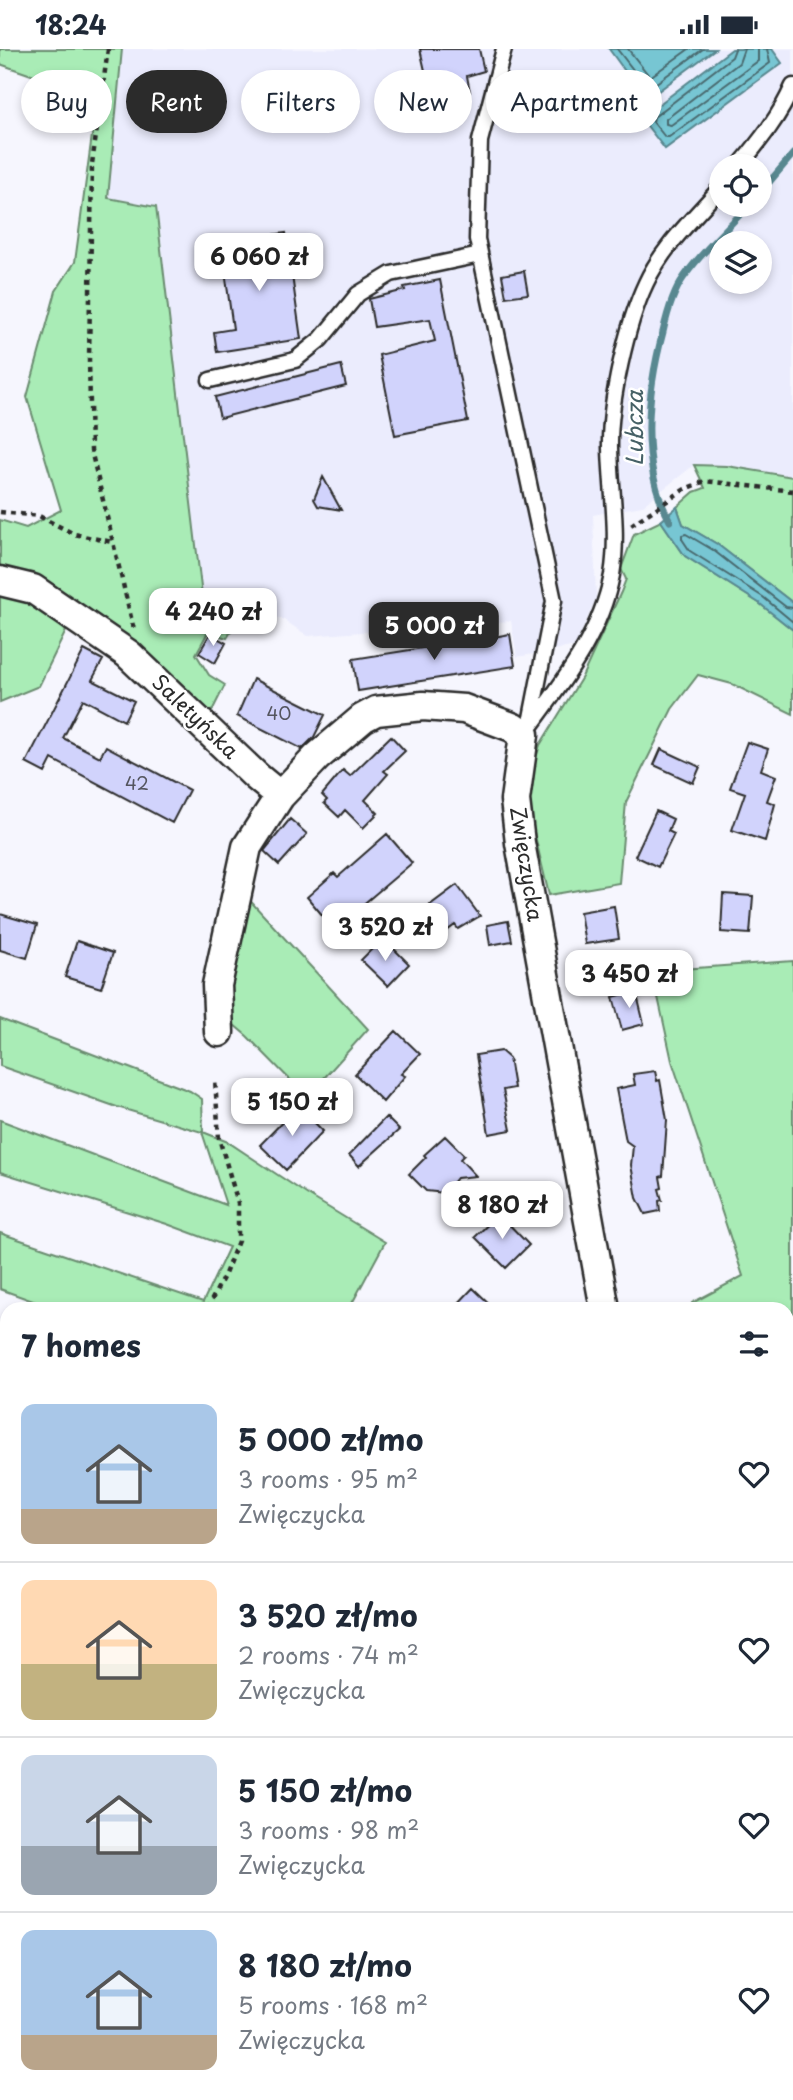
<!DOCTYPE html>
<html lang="en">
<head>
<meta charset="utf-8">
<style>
  :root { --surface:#fff; --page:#f6f6f7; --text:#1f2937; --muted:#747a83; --line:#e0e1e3; --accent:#2b2b2b }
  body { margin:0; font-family:"Playpen Sans",sans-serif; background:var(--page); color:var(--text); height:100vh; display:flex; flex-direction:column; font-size:26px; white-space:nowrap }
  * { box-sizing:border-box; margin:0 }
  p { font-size:23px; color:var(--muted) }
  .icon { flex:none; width:38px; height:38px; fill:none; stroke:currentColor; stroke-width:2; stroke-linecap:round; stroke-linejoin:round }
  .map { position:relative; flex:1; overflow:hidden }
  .sheet { position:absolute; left:0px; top:1253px; width:794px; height:798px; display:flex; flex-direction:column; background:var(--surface); border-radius:21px 21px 0 0; box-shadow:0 4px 10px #0003 }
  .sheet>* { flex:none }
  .guide { position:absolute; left:21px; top:21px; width:752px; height:63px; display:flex; gap:14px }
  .controls { position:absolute; left:709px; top:105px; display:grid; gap:14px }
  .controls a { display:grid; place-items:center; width:63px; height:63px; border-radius:50%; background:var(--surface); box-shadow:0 4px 10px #0003; font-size:35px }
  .price { position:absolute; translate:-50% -60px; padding:0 16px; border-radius:14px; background:#fff; color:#222; font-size:23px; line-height:46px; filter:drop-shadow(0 2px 4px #0008) }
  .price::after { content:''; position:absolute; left:50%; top:42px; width:21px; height:16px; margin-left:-10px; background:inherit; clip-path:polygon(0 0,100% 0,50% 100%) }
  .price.selected { background:var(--accent); color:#fff }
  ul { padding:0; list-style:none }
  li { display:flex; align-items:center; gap:21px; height:175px; padding:0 21px }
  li+li { border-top:2px solid var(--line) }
  li span { display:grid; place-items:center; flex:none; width:196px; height:140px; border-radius:14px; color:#555 }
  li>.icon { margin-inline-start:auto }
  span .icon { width:84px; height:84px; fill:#fffc; stroke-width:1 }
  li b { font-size:30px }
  h2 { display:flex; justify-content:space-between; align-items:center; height:84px; padding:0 21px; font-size:30px }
  .tag { padding:0 24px; border-radius:32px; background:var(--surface); box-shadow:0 4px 10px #0003; font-size:24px; line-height:63px }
  .tag.selected { background:var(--accent); color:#fff }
  .status { display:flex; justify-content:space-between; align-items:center; height:49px; padding:0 35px; background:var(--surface); direction:ltr }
  .status svg { height:19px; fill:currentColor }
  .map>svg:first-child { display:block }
</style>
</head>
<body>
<div class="status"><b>18:24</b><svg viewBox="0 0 49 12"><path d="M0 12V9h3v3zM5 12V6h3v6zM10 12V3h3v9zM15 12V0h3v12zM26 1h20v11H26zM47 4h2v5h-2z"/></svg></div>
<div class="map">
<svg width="793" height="2051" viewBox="0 0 793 2051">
  <rect width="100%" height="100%" fill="#f6f6fe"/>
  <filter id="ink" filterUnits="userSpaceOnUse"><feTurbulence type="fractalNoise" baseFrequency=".0143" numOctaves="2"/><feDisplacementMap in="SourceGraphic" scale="14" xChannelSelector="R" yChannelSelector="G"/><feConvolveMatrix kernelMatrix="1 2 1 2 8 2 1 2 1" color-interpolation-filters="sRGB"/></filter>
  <g filter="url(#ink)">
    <path fill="#ebecfd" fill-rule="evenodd" d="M121,0H793V428L727,417L694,416L642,457L593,466L596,549L576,597L517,608L511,572L308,587L281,569L241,566L202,547L156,158L108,149ZM721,117H760V156H721ZM721,194H760V233H721Z"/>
    <path fill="#a9ecb6" stroke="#6a8c70" stroke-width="2" d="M0,0H122L108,149L156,158L202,547L241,566L227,589L208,583L196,605L209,626L225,636L210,666L51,539L0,517V471L26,479L61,461L27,348L56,242L75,213L97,49L0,15Z
      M694,416L727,417L793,428V554L717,495L683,475L677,458L694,443L705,439Z
      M661,472L685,507L759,554L793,581V665L732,635L698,626L672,660L626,753L619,834L549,846L525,745L540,696L582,628L621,543L626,530L621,520L634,485Z
      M0,543L32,551L66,582L39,637L0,653Z
      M244,845L368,980L307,1048L247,987L227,970L226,940Z
      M793,912V1767L788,1763V1260H695L692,1254L743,1227L672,1012L653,925L668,921Z
      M0,970L190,1042L202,1050L203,1083L228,1093L308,1146L385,1193L349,1260H55L0,1240V1184L203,1253L229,1198L167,1175L0,1123V1071L226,1156L202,1083L117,1058L0,1017Z
      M0,1377L7,1379V1670L0,1681Z
      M0,1765L7,1767V2044H527L503,2051H0Z
      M793,1902V1964L788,1966V1903Z
      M793,2022V2051H720L738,2044H788V2024Z"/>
    <path fill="#77c6d3" stroke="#598890" stroke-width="2" d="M609,0H715L646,51Z
      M732,0H772L782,14L665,100L641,69Z
      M677,458L683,475L717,495L793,554V581L759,554L685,507L661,472Z"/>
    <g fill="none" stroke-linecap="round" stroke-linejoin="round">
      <path stroke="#49696e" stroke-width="2" d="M617,0L648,40L703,0
        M628,0L650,28L689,0
        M735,0L732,8L654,68L653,73L665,88H669L770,14L767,0
        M744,0L739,14L666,70V75L671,76L758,12V0
        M793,559L786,558L713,501L686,485L682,486V490L690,502L763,548L793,573"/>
      <path stroke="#598890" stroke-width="7" d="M760,144L793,105
        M670,472C639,416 647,342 663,283C667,265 673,243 684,228C702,202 728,179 749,156
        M788,1337L793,1333
        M788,1519L793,1528"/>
    </g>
    <path fill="#d1d3fc" stroke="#2b2b2b" stroke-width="2" d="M420,0H479L484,22L467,27L470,43L432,52Z
      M286,184L301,290L217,303L214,283L233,280L221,193Z
      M524,222L528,245L506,248L502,226Z
      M440,231L468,372L395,386L379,306L435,292L430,270L374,278L369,250L405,241L404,238Z
      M341,316L346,337L220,369L215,348Z
      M323,428L341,461L318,457L314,450Z
      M210,585L226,594L215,614L199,604Z
      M510,585L515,617L358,642L353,610L467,592L466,589L483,590Z
      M84,601L103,611L92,631L134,652L124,672L83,650L63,689L100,708L106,697L189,741L172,774L52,710L45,724L26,714Z
      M253,630L325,666L314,688L302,700L237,667Z
      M391,687L405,702L384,722L388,725L365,751L378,764L363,779L345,761L339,768L324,754L327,751L322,746L343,721L350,727Z
      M747,693L768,700L761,721L776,727L767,752L775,755L765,792L732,781L745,744L730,739Z
      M661,700L700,718L693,734L654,716Z
      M656,762L673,770L668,782L674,785L658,818L635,807Z
      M290,770L307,785L279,816L264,802Z
      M387,785L412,814L334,880L307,848L334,824L338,828Z
      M457,836L480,867L458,880L455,876L436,890L418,865Z
      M723,845L753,847L750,885L721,883Z
      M614,857L619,890L585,895L580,863Z
      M0,865L37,876L27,909L0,901Z
      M508,872L512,892L490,896L487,876Z
      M77,892L113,904L101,939L65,928Z
      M388,894L409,915L388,937L361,911L377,895L383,900Z
      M636,942L644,975L622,981L613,948Z
      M396,982L420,1005L401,1025L405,1027L383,1053L355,1025Z
      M501,1002L509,1009L514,1039L503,1041L511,1081L489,1085L476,1006Z
      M655,1022L657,1032L660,1031L667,1071L663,1127L660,1128L662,1139L659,1140L662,1151L659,1152L660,1162L645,1165L637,1149L631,1116L633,1097L626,1092L616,1040L635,1036L633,1025Z
      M298,1057L323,1082L286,1121L260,1096Z
      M386,1068L399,1081L359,1117L349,1106Z
      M445,1087L464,1106L460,1110L476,1127L457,1129L445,1144L426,1142L409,1125L426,1108L424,1106Z
      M499,1165L529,1196L506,1219L475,1188Z
      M473,1239L495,1260H453Z"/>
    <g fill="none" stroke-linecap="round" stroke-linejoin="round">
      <g stroke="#2b2b2b" stroke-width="19">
        <path id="service" d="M504,0L480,92L477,190L554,552L529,679
          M739,117C760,92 780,67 793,37
          M210,331L295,311L321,290L358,245L391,225L480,206
          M532,675C566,629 601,583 612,526C619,484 611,441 610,399C609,354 627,274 646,234C663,197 695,168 721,138"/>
      </g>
      <g stroke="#2b2b2b" stroke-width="33">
        <path id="minor" d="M0,532L33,540L128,605L257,728L280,747
          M219,983L217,936L247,798L280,747L317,708L363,669L376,662L423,657L464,660L512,678L524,686L515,751L520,794L605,1260
          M788,1791L793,1798"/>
      </g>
      <path stroke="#2b2b2b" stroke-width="4.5" stroke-dasharray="5 5" stroke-linecap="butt" d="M108,0L92,115L89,311L91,401L134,581
        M0,463L39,467L74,485L112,493
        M631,476L685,440L705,432L793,442
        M207,1260L225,1225L238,1192V1154L219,1089L215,1031
        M0,1658L7,1646"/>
      <use href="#service" stroke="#fff" stroke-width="14"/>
      <use href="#minor" stroke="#fff" stroke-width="28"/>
    </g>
  </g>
  <g text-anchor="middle" stroke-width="5" stroke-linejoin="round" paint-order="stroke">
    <g font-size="18" fill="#54555f">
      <text x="279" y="671">40</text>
      <text x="137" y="741">42</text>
    </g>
    <g font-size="21" fill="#2b2b2b" stroke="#fff">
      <text transform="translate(195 668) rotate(44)" y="7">Saletyńska</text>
      <text transform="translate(526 815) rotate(81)" y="7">Zwięczycka</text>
    </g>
    <g font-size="23" font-style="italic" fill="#466166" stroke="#fff">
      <text transform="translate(635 379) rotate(-90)" y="8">Lubcza</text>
    </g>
  </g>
</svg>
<div class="controls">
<a><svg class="icon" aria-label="locate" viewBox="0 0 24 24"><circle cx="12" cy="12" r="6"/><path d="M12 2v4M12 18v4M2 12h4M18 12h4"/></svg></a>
<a><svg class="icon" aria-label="layers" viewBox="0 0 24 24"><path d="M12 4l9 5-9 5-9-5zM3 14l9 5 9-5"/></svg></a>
</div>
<b class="price" style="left:259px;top:244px">6 060 zł</b>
<b class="price" style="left:213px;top:599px">4 240 zł</b>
<b class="price selected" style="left:434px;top:613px">5 000 zł</b>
<b class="price" style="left:385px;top:914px">3 520 zł</b>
<b class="price" style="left:629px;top:961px">3 450 zł</b>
<b class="price" style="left:292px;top:1089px">5 150 zł</b>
<b class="price" style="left:502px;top:1192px">8 180 zł</b>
<div class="guide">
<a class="tag">Buy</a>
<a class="tag selected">Rent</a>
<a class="tag">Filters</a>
<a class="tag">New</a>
<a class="tag">Apartment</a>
</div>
<section class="sheet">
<h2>7 homes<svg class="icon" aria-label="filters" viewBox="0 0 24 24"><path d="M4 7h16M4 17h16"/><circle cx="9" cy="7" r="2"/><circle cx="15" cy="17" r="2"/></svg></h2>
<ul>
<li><span style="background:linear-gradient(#a9c7e8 75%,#b9a48a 0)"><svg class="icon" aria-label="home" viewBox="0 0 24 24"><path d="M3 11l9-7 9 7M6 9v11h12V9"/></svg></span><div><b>5 000 zł/mo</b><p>3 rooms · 95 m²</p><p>Zwięczycka</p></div><svg class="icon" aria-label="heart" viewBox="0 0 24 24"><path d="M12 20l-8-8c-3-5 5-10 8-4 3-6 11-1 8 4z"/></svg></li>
<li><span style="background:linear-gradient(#ffd9b3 60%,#c2b280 0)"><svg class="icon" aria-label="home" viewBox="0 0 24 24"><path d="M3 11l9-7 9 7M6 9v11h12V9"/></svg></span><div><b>3 520 zł/mo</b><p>2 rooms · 74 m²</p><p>Zwięczycka</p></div><svg class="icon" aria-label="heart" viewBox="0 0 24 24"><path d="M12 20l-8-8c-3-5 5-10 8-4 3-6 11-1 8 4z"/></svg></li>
<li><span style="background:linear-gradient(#c9d6e8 65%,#9aa5b1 0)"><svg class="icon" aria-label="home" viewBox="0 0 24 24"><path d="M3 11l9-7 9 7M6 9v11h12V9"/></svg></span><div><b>5 150 zł/mo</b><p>3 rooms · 98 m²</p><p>Zwięczycka</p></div><svg class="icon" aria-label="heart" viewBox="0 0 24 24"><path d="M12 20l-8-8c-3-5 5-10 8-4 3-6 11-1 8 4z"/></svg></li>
<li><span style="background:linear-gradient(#a9c7e8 75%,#b9a48a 0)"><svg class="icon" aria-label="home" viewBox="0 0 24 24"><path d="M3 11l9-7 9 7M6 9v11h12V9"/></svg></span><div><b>8 180 zł/mo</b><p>5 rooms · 168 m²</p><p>Zwięczycka</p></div><svg class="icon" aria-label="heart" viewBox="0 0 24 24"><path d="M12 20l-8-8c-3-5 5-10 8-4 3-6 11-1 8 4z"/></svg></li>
</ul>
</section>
</div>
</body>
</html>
